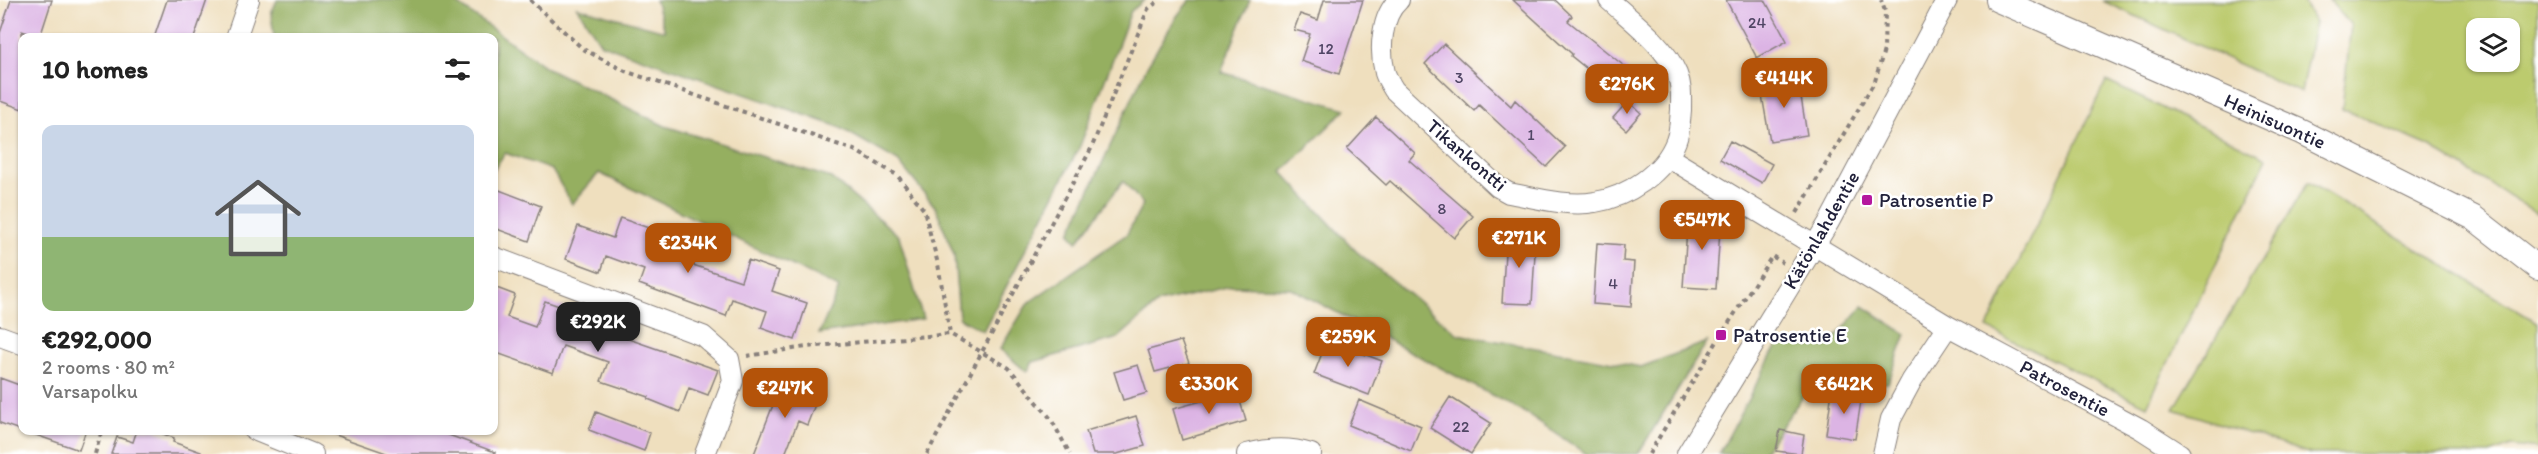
<!DOCTYPE html>
<html lang="en">
<head>
<meta charset="utf-8">
<style>
  :root { --surface:#fff; --page:#f6f6f6; --text:#222; --muted:#767676; --line:#e0e0e0; --accent:#b45309 }
  body { margin:0; font-family:Itim,sans-serif; background:var(--page); color:var(--text); height:100vh; display:flex; flex-direction:column; font-size:22px; white-space:nowrap }
  * { box-sizing:border-box; margin:0 }
  p { font-size:20px; color:var(--muted) }
  .icon { flex:none; width:33px; height:33px; fill:none; stroke:currentColor; stroke-width:2; stroke-linecap:round; stroke-linejoin:round }
  .map { position:relative; flex:1; overflow:hidden }
  .drawer { position:absolute; left:18px; top:33px; width:480px; height:402px; display:flex; flex-direction:column; background:var(--surface); border-radius:12px; box-shadow:0 2px 4px #0004 }
  .drawer>* { flex:none }
  .controls { position:absolute; left:2466px; top:18px; display:grid; gap:12px }
  .controls a { display:grid; place-items:center; width:54px; height:54px; border-radius:12px; background:var(--surface); box-shadow:0 2px 4px #0004; font-size:30px }
  .price { position:absolute; translate:-50% -51px; padding:0 14px; border-radius:12px; background:var(--accent); color:#fff; font-size:20px; line-height:39px; filter:drop-shadow(0 2px 3px #0008) }
  .price::after { content:''; position:absolute; left:50%; top:36px; width:18px; height:14px; margin-left:-9px; background:inherit; clip-path:polygon(0 0,100% 0,50% 100%) }
  .price.selected { background:#222; color:#fff }
  ul { padding:0; list-style:none }
  li { display:grid; align-content:center; gap:12px; height:318px; padding:0 24px }
  li+li { border-top:2px solid var(--line) }
  li span { display:grid; place-items:center; height:186px; border-radius:12px; color:#555 }
  li>.icon { margin-inline-start:auto }
  span .icon { width:108px; height:108px; fill:#fffc; stroke-width:1 }
  li b { font-size:26px }
  h2 { display:flex; justify-content:space-between; align-items:center; height:72px; padding:0 24px; font-size:26px }
  .map>svg:first-child { display:block }
</style>
</head>
<body>
<div class="map">
<svg width="2538" height="454" viewBox="0 0 2538 454">
  <rect width="100%" height="100%" fill="#fff"/>
  <filter id="ink" filterUnits="userSpaceOnUse"><feTurbulence type="fractalNoise" baseFrequency=".0167" numOctaves="2"/><feDisplacementMap in="SourceGraphic" scale="12" xChannelSelector="R" yChannelSelector="G"/><feConvolveMatrix kernelMatrix="1 2 1 2 8 2 1 2 1" color-interpolation-filters="sRGB"/></filter>
  <filter id="wash" filterUnits="userSpaceOnUse"><feTurbulence type="fractalNoise" baseFrequency=".008" numOctaves="4" result="noise"/><feDisplacementMap in="SourceGraphic" scale="24" xChannelSelector="R" yChannelSelector="G"/><feGaussianBlur stdDeviation="1.35" result="paint"/><feColorMatrix in="noise" values="0 0 0 0 0 0 0 0 0 0 0 0 0 0 0 0 0 1.4 0 .05"/><feComposite in="paint" operator="in"/></filter>
  <g filter="url(#wash)">
    <rect width="100%" height="100%" fill="#efdfbe"/>
    <path fill="#bccb6e" stroke="#6f7654" stroke-width="1.5" fill-rule="evenodd" d="M2302,0L2315,22L2301,93L2103,1Z
      M2329,0H2538V214L2429,146L2342,109L2351,25ZM2510,28V62H2476V28Z
      M2106,81L2267,158L2147,406L1987,328Z
      M2308,182L2538,323V449L2511,446L2490,454H2311L2174,409Z"/>
    <path fill="#95af61" stroke="#5c684e" stroke-width="1.5" d="M277,0H452L547,68L665,126L831,178L899,236L923,319L819,334L839,288L599,173L572,204L552,170L505,153L494,169V38L274,37L271,14Z
      M655,0H1145L1131,11L1080,146L983,331L959,318L954,255L936,208L898,161L839,127L601,44L577,7L665,31Z
      M1190,0H1250L1221,72L1346,109L1282,172L1356,251L1458,334L1641,367L1707,342L1638,454H1586L1529,415L1291,288L1231,286L1158,303L1118,338L1033,362L1027,372L1000,349L1028,303L1127,234L1143,204L1123,181L1077,242L1070,233L1147,66L1177,16Z
      M1863,306L1906,334L1888,383L1813,382L1762,454H1719L1777,345L1828,346Z"/>
    <g id="blocks">
      <path fill="#dcb4e4" d="M11,0H52L40,37L22,31V109L0,101V33Z
        M167,0H207L194,38H154Z
        M1324,0H1363L1339,74L1301,61L1310,34L1294,30L1300,14L1318,20Z
        M1513,0H1555L1572,16L1568,21L1628,69L1612,89L1571,56L1572,54Z
        M1726,0H1765L1787,41L1757,58Z
        M1444,44L1511,106L1515,100L1565,147L1546,167L1479,105L1474,111L1425,64Z
        M1798,78L1807,135L1770,141L1760,84Z
        M1628,101L1641,113L1626,130L1613,118Z
        M1376,117L1415,153L1409,160L1473,216L1454,238L1390,181L1386,185L1347,149Z
        M1730,141L1772,164L1762,183L1720,159Z
        M494,188L541,206L529,241L494,228Z
        M1688,213L1721,215L1716,289L1683,287Z
        M620,218L700,246L693,265L741,281L748,260L779,271L772,291L807,303L795,340L761,328L767,311L732,299L726,316L639,284L644,270L606,256L601,272L566,259L578,226L613,238Z
        M1506,235L1536,236L1532,304L1502,303Z
        M1597,243L1624,245L1623,261L1634,262L1631,307L1593,304Z
        M494,287L515,295L507,317L535,327L545,301L593,318L591,326L718,370L708,395L689,388L680,412L648,399L649,397L601,381L608,362L563,346L553,373L494,352Z
        M1327,340L1382,361L1369,395L1314,374Z
        M1181,341L1189,363L1155,372L1148,350Z
        M1138,365L1147,393L1123,400L1114,372Z
        M0,378L22,386V431L0,423Z
        M782,382L818,397L807,425L798,421L785,454H754Z
        M1237,391L1246,421L1182,440L1173,409Z
        M1832,391L1862,395L1855,439L1826,434Z
        M1450,397L1491,423L1471,454L1430,428Z
        M1359,400L1421,426L1411,451L1349,425Z
        M596,412L650,433L644,451L589,430Z
        M1136,416L1145,446L1117,454H1093L1086,431Z
        M30,430H86L79,450L30,433Z
        M137,430H153L174,438L173,442L201,452V454H111L117,437L133,442Z
        M330,430H435L495,452V454H389L329,433Z
        M1780,430L1804,435L1801,454L1776,451Z"/>
    </g>
  </g>
  <g filter="url(#ink)">
    <use href="#blocks" fill-opacity="0" stroke="#88807c" stroke-width="1.5"/>
    <g fill="none" stroke-linecap="round" stroke-linejoin="round">
      <g stroke="#88807c" stroke-width="22">
        <path id="minor" d="M1399,0C1381,16 1379,50 1385,73C1387,79 1391,85 1394,90L1498,187L1509,193C1536,198 1569,207 1595,202C1627,197 1664,173 1676,141C1680,131 1680,120 1681,110C1681,97 1682,86 1677,74C1664,44 1632,21 1609,0
          M236,38L249,0
          M1668,157L1948,326L2141,429L2180,454
          M494,257L703,336L729,359L733,381L705,454
          M0,336L22,344
          M254,430L313,454
          M1247,454C1269,448 1289,447 1311,454
          M1687,454L1829,222L1947,0
          M1883,454L1891,419L1912,380L1948,326"/>
      </g>
      <g stroke="#88807c" stroke-width="26">
        <path id="tertiary" d="M1998,0L2302,132L2474,218L2538,268"/>
      </g>
      <path stroke="#88807c" stroke-width="4" stroke-dasharray="4.5 4.5" stroke-linecap="butt" d="M530,0L583,49L625,71L854,150L897,175L924,210L938,264L950,334
        M1797,213L1875,81L1884,50L1885,11L1881,0
        M747,356L806,347L950,334L1009,368L1051,419L1070,454
        M95,454L102,430
        M927,454L1091,149L1148,9L1160,0
        M1649,454L1721,335L1772,256L1783,263"/>
      <use href="#minor" stroke="#fff" stroke-width="20"/>
      <use href="#tertiary" stroke="#fff" stroke-width="24"/>
    </g>
  </g>
  <g fill="#b5179e" stroke="#fff" stroke-width="2">
    <rect x="1861" y="194" width="12" height="12" rx="3"/>
    <rect x="1715" y="329" width="12" height="12" rx="3"/>
  </g>
  <g text-anchor="middle" stroke-width="5" stroke-linejoin="round" paint-order="stroke">
    <g font-size="16" fill="#504665">
      <text x="1757" y="28">24</text>
      <text x="1326" y="54">12</text>
      <text x="1459" y="83">3</text>
      <text x="1531" y="140">1</text>
      <text x="1442" y="214">8</text>
      <text x="1613" y="289">4</text>
      <text x="1461" y="432">22</text>
    </g>
    <g font-size="20" fill="#22223b" stroke="#fff">
      <text transform="translate(2275 121) rotate(24)" y="7">Heinisuontie</text>
      <text transform="translate(1467 155) rotate(41)" y="7">Tikankontti</text>
      <text transform="translate(1821 230) rotate(-60)" y="7">Kätönlahdentie</text>
      <text transform="translate(2065 388) rotate(28)" y="7">Patrosentie</text>
    </g>
    <g font-size="20" fill="#22223b" stroke="#fff" text-anchor="start">
      <text x="1879" y="207">Patrosentie P</text>
      <text x="1733" y="342">Patrosentie E</text>
    </g>
  </g>
</svg>
<div class="controls">
<a><svg class="icon" aria-label="layers" viewBox="0 0 24 24"><path d="M12 4l9 5-9 5-9-5zM3 14l9 5 9-5"/></svg></a>
</div>
<b class="price" style="left:1784px;top:109px">€414K</b>
<b class="price" style="left:1627px;top:115px">€276K</b>
<b class="price" style="left:1702px;top:251px">€547K</b>
<b class="price" style="left:1519px;top:269px">€271K</b>
<b class="price" style="left:688px;top:274px">€234K</b>
<b class="price selected" style="left:598px;top:353px">€292K</b>
<b class="price" style="left:1348px;top:368px">€259K</b>
<b class="price" style="left:1209px;top:415px">€330K</b>
<b class="price" style="left:1844px;top:415px">€642K</b>
<b class="price" style="left:785px;top:419px">€247K</b>
<section class="drawer">
<h2>10 homes<svg class="icon" aria-label="filters" viewBox="0 0 24 24"><path d="M4 7h16M4 17h16"/><circle cx="9" cy="7" r="2"/><circle cx="15" cy="17" r="2"/></svg></h2>
<ul>
<li><span style="background:linear-gradient(#c9d6e8 60%,#8fb573 0)"><svg class="icon" aria-label="home" viewBox="0 0 24 24"><path d="M3 11l9-7 9 7M6 9v11h12V9"/></svg></span><div><b>€292,000</b><p>2 rooms · 80 m²</p><p>Varsapolku</p></div></li>
</ul>
</section>
</div>
</body>
</html>
